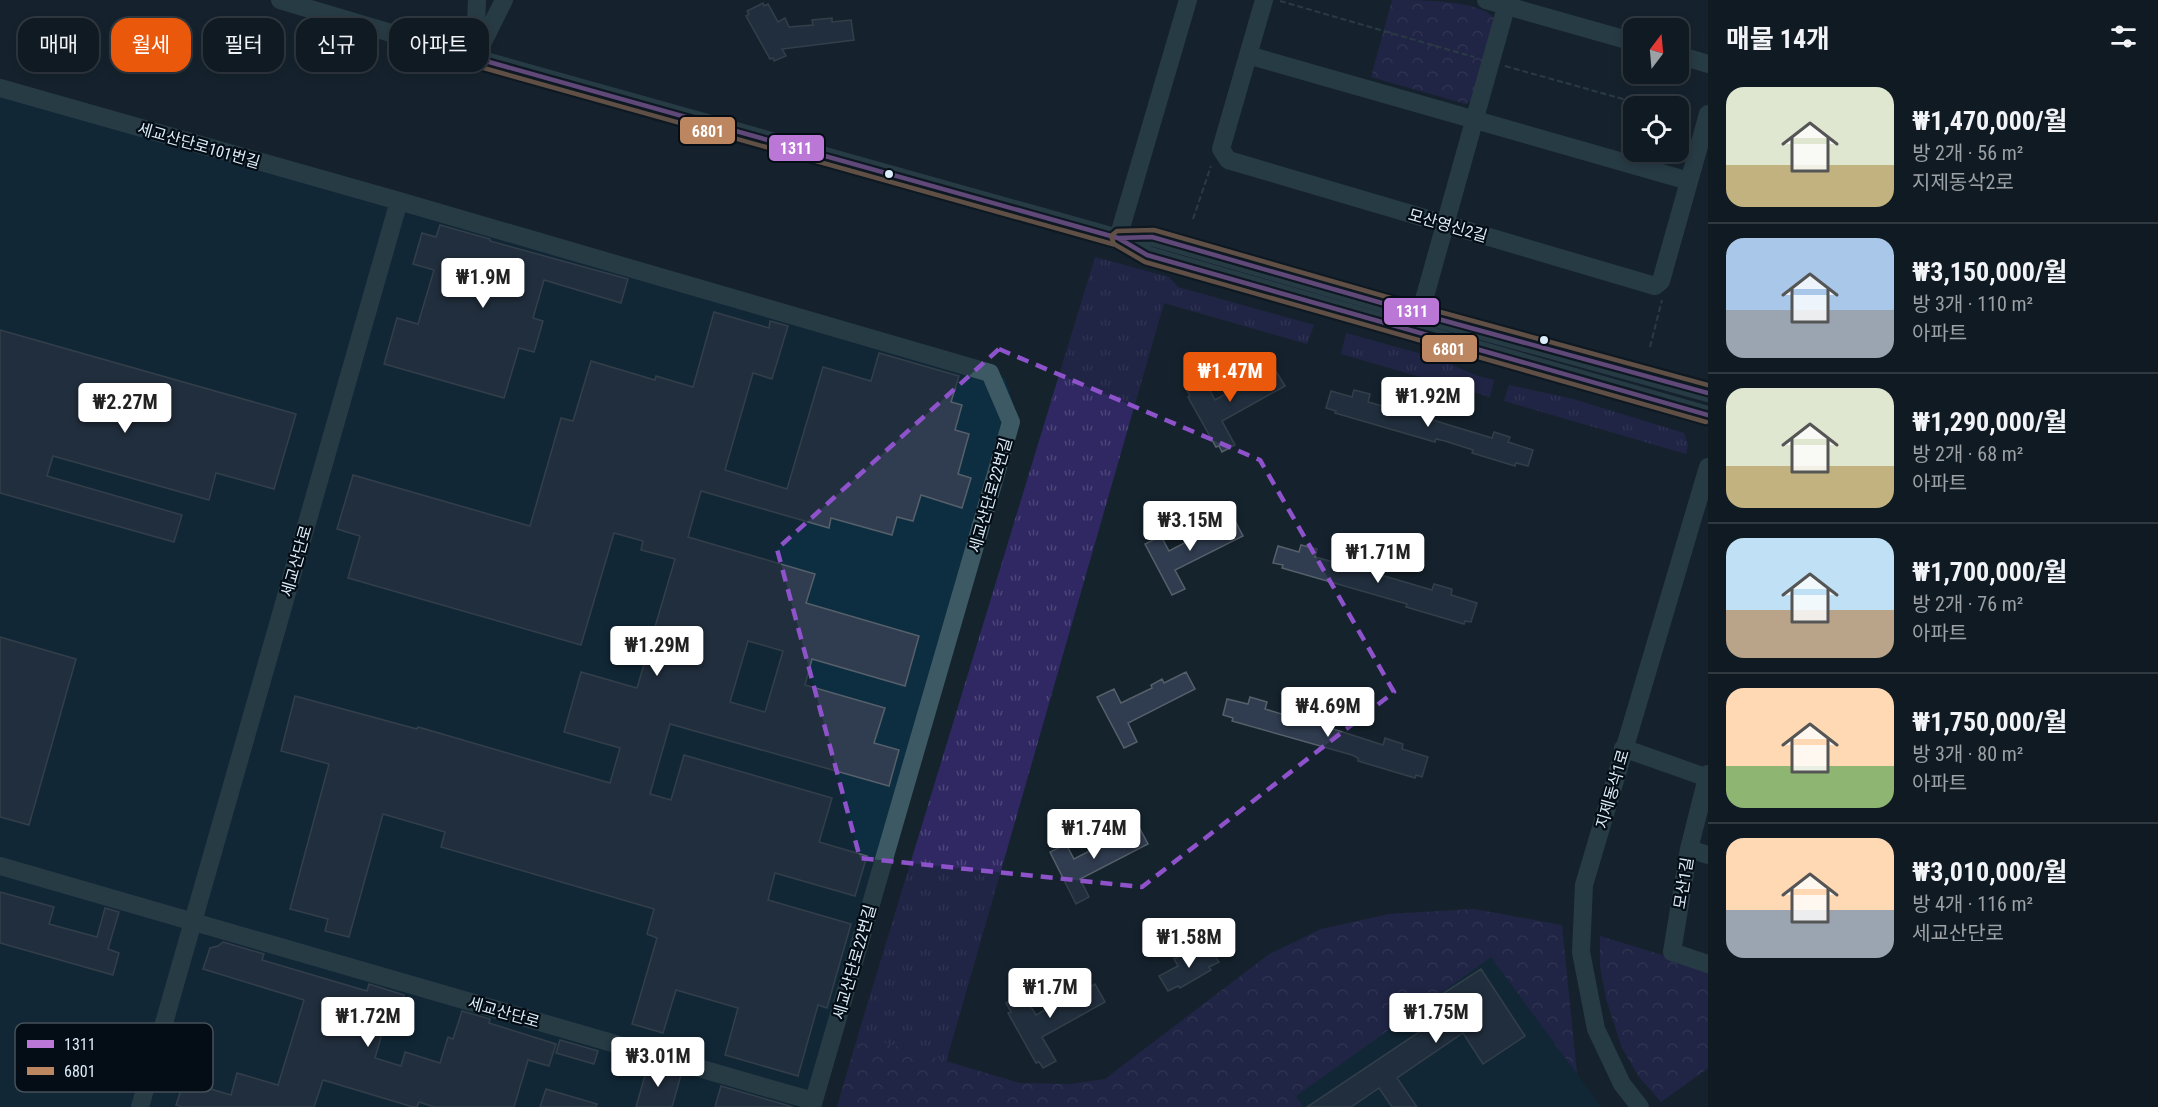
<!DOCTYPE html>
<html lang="ko">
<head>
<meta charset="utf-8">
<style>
  :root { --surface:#101a22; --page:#1e272f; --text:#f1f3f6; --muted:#9ca1a5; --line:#303840; --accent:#ea580c }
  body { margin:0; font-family:"Roboto Condensed","Noto Sans KR",sans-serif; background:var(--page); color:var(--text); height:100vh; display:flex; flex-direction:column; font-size:22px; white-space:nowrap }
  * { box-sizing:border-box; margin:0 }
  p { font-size:20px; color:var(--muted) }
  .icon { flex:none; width:33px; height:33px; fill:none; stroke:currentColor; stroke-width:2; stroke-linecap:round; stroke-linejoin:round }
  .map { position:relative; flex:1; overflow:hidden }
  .panel { display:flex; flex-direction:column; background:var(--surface); width:450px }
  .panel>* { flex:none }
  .hud { position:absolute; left:18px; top:18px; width:570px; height:54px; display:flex; gap:12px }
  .needle { width:39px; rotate:16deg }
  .fabs { position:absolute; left:1623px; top:18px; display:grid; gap:12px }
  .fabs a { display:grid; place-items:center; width:66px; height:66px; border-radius:12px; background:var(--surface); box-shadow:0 3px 9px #0003,0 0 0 2px var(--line); font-size:30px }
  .price { position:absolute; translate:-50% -51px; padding:0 14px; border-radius:6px; background:#fff; color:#222; font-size:20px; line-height:39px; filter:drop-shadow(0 2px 3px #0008) }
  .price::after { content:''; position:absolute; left:50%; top:36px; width:18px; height:14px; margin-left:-9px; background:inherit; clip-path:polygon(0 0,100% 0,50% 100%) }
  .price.current { background:var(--accent); color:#fff }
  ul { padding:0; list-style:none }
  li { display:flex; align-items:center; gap:18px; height:150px; padding:0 18px }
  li+li { border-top:2px solid var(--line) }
  li span { display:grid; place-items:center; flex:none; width:168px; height:120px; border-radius:18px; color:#555 }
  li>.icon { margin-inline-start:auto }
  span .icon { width:72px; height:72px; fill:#fffc; stroke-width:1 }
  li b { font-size:26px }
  h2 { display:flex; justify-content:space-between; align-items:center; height:72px; padding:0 18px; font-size:26px }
  .chip { padding:0 21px; border-radius:18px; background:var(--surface); box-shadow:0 3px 9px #0003,0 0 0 2px var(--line); font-size:21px; line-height:54px }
  .chip.current { background:var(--accent); color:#fff }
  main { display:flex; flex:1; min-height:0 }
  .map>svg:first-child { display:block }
</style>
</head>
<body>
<main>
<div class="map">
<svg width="1708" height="1107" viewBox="0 0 1708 1107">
  <defs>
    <pattern id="grass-tufts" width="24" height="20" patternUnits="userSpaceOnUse" patternTransform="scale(1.5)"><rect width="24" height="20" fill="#2f2862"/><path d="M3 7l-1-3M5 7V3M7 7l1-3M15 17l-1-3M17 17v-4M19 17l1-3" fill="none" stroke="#4d4779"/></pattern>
    <pattern id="park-crowns" width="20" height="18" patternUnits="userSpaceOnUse" patternTransform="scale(1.5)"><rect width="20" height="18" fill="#2f2862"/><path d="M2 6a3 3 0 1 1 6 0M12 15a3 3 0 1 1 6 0" fill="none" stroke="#4d4779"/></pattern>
  </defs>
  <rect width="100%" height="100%" fill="#15232d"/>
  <path fill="#0d2d41" d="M0,80L986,363L1005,379L1017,415L819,1107H0Z
    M1491,956L1601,1107H1303L1296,1096Z"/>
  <path fill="url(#grass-tufts)" d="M1095,257L1169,277L1178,287L1314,325L1307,344L1164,303L946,1062L858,1035Z
    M1346,333L1436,358L1478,376L1494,380L1490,397L1341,354Z
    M1509,385L1573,399L1684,433L1688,445L1686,454L1504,401Z"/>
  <path fill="url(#park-crowns)" d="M1392,0C1417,0 1480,0 1494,18L1473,98L1466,104L1371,77Z
    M1474,909L1562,925L1577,1074L1491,957L1296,1096L1303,1107H837L858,1035L1020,1083L1070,1084L1105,1079L1268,955L1321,929L1389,914Z
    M1600,936L1708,969V1068L1661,1102L1639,1077L1622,1048L1606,999L1600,966Z"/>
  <path fill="#303d50" stroke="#56606a" stroke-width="1.5" fill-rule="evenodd" d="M763,3L764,6L768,4L778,22L785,18L789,27L813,25L812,20L832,18V22L851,20L854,40L782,49L786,56L774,61L773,58L770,59L746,16L749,14L747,11Z
    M440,225L490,239V241L628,279L621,303L544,280L533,318L543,321L534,352L519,348L504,398L384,364L397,318L418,324L434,270L413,264L422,233L436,237Z
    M714,312L769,328L770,321L788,326L772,379L753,373L725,470L787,489L823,367L871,381L879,353L959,376L951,402L962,405L955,430L969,434L958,474L971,478L962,508L921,495L913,521L897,517L892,535L831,518L829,528L701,491L688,537L815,574L806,603L919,636L905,686L812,659L805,685L885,708L874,743L899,750L889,786L670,724L650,794L671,800L684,755L832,798L819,842L867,856L855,896L775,873L768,900L851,924L827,1008L818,1005L798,1076L725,1055L738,1008L676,990L663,1033L632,1024L657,938L647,934L654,909L441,847L445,832L383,814L349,937L325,931L328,919L290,909L329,764L281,751L295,696L417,729L418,727L610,783L620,748L564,732L581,672L637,688L675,559L641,550L643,541L614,533L581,645L348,578L360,536L337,529L353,475L530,526L561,418L573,421L591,361L655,380L656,376L693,387ZM748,641L783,651L765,712L730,702Z
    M0,330L296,414L274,489L216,473L209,500L53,456L47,476L182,515L174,542L0,493Z
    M1274,368L1285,386L1222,421L1235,445L1222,452L1219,446L1216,447L1188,397L1190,396L1185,387L1203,378L1215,400L1236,388L1233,382L1250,373L1254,380Z
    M1354,390L1370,394L1368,402L1412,414L1414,407L1429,412L1427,418L1449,425L1492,438L1494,432L1510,437L1508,442L1533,450L1528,466L1516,463L1515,466L1472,453L1473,450L1445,441L1436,439L1435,442L1335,413L1336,411L1326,408L1331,391L1352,397Z
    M1234,519L1243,536L1175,570L1185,589L1172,595L1145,544L1161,536L1169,551L1200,535L1199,532L1210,526L1212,530Z
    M1301,545L1317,549L1315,557L1359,569L1361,562L1376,567L1374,573L1432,590L1434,584L1452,589L1451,595L1477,603L1471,622L1465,621L1464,624L1406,607L1407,604L1282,568L1283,565L1273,563L1278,546L1299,552Z
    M0,637L76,659L29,825L0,817Z
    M1186,672L1195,689L1128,723L1137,742L1124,748L1097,697L1114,689L1121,703L1152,688L1151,685L1162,679L1164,683Z
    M1250,697L1267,702L1265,709L1308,722L1310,715L1326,719L1324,726L1383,745L1385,738L1403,744L1402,749L1428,757L1422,777L1416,775L1415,778L1358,761V758L1352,755L1232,721L1233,718L1223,715L1227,699L1248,704Z
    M1139,827L1148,844L1080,879L1089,897L1076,904L1050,852L1066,844L1074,859L1105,843L1104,840L1114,834L1117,839Z
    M0,892L54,907L49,924L97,937L105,908L119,912L108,949L119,953L113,975L0,943Z
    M223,942L264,954L262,960L367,991L369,984L404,995L398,1016L388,1013L375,1058L401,1066L405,1052L440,1063L448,1037L453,1039L462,1011L490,1019L489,1023L556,1044L549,1066L528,1060L514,1107H434L419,1102L417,1107H413L323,1080L314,1107H183L176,1105L184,1081L231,1095L237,1073L278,1085L304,1000L203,969L210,948L218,946Z
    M1210,948L1219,962L1209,967L1211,970L1180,988L1178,986L1168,991L1159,976L1178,966L1174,959L1186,952L1190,959Z
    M1481,969L1525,1036L1483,1064L1463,1033L1397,1078L1417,1107H1392L1379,1088L1351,1107H1307L1449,1012L1439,996Z
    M1095,984L1105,1002L1042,1037L1056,1061L1043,1068L1039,1062L1036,1063L1008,1013L1011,1012L1006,1003L1023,994L1036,1015L1057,1003L1054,998L1070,989L1074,996Z
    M560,1040L598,1051L594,1064L556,1053Z
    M648,1065L681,1075L672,1107H636Z
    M721,1086L793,1107H715Z
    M546,1089L597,1104L596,1107H540Z"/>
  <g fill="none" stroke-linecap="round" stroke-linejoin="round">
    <path stroke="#42585f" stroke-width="2" stroke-dasharray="6 3" stroke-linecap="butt" d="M1280,1L1474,57
      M1505,66L1648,106
      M1678,115L1690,119
      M1193,219L1211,166
      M1650,347L1662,300"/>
    <path stroke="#3d5963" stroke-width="18" d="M280,0L475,58L1118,238L1188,0
      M1264,0L1221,149L1228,160L1655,286L1661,281L1708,114
      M1486,0L1634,42
      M475,52L477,0
      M1248,55L1689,181
      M1678,55L1708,64
      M475,58L504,0
      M0,88L399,201L990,373L1011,422L812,1107
      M1420,314L1508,0
      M1708,393L1420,314L1152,237L1118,238L1147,255L1708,415
      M1623,748L1708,778
      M1708,774L1689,849L1672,952L1708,964
      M1689,849L1708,855
      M0,866L813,1101
      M140,1107L399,201
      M1640,1107L1622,1084L1596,1029L1581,952L1584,885L1708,467"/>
    <g stroke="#040d15" stroke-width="9">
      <path id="bus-1" d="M475,58L1118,238
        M1708,393L1420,314L1152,237L1118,238L1147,255L1708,415"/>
    </g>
    <g stroke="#040d15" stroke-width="9">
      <path id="bus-2" d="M473,65L1116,245
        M1706,422L1145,262L1114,244L1111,236L1117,231L1154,230L1422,307L1708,385"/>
    </g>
    <use href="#bus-1" stroke="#ba77d6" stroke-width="4.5"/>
    <use href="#bus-2" stroke="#bb8660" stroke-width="4.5"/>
  </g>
  <path d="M0 0H1708V1107H0ZM999,349L1260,460L1394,692L1142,887L860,858L777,549Z" fill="#15232d" fill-opacity=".55" fill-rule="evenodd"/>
  <path fill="none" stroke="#8e52ca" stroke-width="4.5" stroke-dasharray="12 8" stroke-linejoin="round" d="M999,349L1260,460L1394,692L1142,887L860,858L777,549Z"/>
  <g fill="#dcecf8" stroke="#040d15" stroke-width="2">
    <circle cx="889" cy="174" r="5"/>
    <circle cx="1544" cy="340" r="5"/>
  </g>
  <g text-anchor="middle" stroke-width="4.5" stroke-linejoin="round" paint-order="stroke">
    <g font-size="16" fill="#dcecf8" stroke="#040d15">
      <text transform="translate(199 145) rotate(16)" y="6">세교산단로101번길</text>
      <text transform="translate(1448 225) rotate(16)" y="6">모산영신2길</text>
      <text transform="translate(990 495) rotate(-74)" y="6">세교산단로22번길</text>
      <text transform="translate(296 561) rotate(-74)" y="6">세교산단로</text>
      <text transform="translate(1612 789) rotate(-74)" y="6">지제동삭1로</text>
      <text transform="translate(1683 883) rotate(-81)" y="6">모산1길</text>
      <text transform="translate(854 962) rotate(-74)" y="6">세교산단로22번길</text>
      <text transform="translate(504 1012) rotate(16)" y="6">세교산단로</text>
    </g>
  </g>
  <rect x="15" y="1023" width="198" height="69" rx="9" fill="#040d15" stroke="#455059" stroke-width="1.5"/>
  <rect x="27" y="1040" width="27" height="8" fill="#ba77d6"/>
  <rect x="27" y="1067" width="27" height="8" fill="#bb8660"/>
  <g font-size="16" fill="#dcecf8">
    <text x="64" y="1050">1311</text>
    <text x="64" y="1077">6801</text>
  </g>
  <g stroke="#040d15" stroke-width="2">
    <rect x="679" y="116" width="57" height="29" rx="6" fill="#bb8660"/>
    <rect x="768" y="134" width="57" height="28" rx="6" fill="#ba77d6"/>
    <rect x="1383" y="297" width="57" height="29" rx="6" fill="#ba77d6"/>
    <rect x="1421" y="334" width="57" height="29" rx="6" fill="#bb8660"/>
  </g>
  <g font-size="16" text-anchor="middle" font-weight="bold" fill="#fff">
    <text x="708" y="137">6801</text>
    <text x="796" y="154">1311</text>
    <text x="1412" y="317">1311</text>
    <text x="1449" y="355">6801</text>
  </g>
</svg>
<div class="fabs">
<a><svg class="needle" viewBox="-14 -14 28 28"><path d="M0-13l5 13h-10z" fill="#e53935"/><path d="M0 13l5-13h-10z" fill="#9ca1a5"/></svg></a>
<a><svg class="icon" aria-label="locate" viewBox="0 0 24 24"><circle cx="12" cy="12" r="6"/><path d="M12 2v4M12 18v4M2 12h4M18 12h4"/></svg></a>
</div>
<b class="price" style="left:483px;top:309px">₩1.9M</b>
<b class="price current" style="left:1230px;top:403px">₩1.47M</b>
<b class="price" style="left:1428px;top:428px">₩1.92M</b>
<b class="price" style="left:125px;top:434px">₩2.27M</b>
<b class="price" style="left:1190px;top:552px">₩3.15M</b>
<b class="price" style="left:1378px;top:584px">₩1.71M</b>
<b class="price" style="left:657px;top:677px">₩1.29M</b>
<b class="price" style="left:1328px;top:738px">₩4.69M</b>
<b class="price" style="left:1094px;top:860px">₩1.74M</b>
<b class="price" style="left:1189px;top:969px">₩1.58M</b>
<b class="price" style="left:1050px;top:1019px">₩1.7M</b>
<b class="price" style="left:1436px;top:1044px">₩1.75M</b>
<b class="price" style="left:368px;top:1048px">₩1.72M</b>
<b class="price" style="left:658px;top:1088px">₩3.01M</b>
<div class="hud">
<a class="chip">매매</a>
<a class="chip current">월세</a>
<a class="chip">필터</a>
<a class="chip">신규</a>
<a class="chip">아파트</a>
</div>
</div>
<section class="panel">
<h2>매물 14개<svg class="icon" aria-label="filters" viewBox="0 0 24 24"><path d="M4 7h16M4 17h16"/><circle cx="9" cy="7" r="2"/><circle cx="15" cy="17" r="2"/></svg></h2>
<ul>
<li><span style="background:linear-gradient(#dfe7d0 65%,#c2b280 0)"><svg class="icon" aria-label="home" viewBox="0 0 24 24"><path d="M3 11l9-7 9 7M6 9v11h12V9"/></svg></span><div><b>₩1,470,000/월</b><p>방 2개 · 56 m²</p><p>지제동삭2로</p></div></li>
<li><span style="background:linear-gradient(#a9c7e8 60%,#9aa5b1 0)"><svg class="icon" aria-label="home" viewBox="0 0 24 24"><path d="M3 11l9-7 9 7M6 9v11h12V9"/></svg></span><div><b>₩3,150,000/월</b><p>방 3개 · 110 m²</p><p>아파트</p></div></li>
<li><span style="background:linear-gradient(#dfe7d0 65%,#c2b280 0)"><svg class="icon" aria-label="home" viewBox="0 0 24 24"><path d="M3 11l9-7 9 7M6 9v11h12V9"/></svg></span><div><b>₩1,290,000/월</b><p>방 2개 · 68 m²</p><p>아파트</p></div></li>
<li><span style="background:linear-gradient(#bfe0f5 60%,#b9a48a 0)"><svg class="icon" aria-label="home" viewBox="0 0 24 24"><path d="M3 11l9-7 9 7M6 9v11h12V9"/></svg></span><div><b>₩1,700,000/월</b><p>방 2개 · 76 m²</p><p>아파트</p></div></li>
<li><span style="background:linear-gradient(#ffd9b3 65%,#8fb573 0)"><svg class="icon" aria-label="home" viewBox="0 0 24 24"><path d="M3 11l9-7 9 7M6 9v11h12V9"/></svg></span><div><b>₩1,750,000/월</b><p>방 3개 · 80 m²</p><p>아파트</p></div></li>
<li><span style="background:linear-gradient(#ffd9b3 60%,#9aa5b1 0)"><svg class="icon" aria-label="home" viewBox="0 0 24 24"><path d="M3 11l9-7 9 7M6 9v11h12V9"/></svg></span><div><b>₩3,010,000/월</b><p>방 4개 · 116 m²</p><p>세교산단로</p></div></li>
</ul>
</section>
</main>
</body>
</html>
